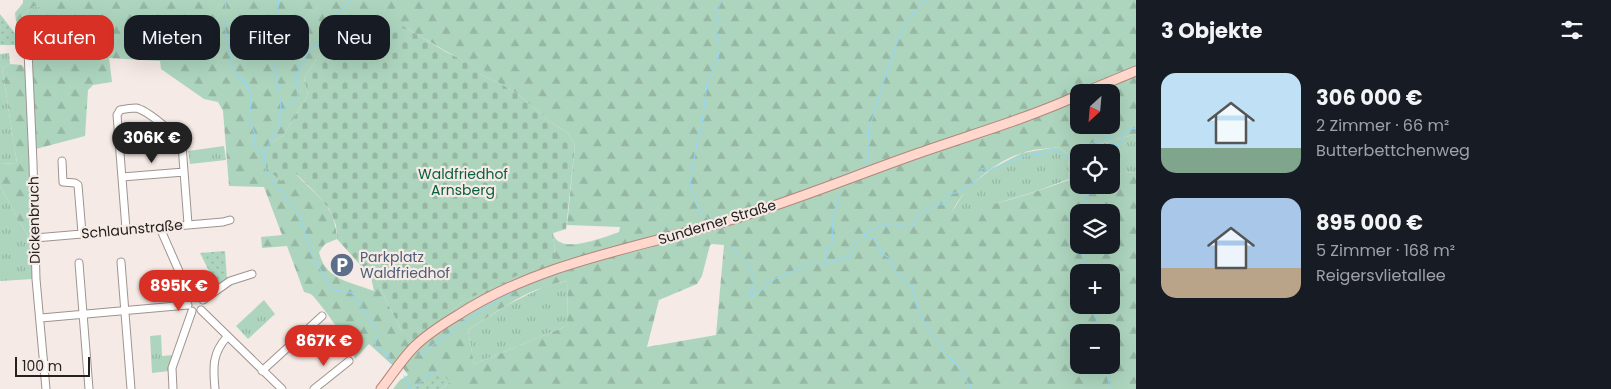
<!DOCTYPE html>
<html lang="de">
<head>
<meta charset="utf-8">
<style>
  :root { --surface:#171b24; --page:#242831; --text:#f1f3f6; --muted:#9ea1a6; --accent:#d93025 }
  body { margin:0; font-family:Poppins,sans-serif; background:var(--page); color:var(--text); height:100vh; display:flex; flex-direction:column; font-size:19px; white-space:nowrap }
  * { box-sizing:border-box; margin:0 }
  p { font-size:16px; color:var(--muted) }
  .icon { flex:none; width:28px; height:28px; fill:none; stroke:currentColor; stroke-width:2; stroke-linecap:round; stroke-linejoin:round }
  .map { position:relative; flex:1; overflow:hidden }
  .panel { display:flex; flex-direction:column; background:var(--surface); width:475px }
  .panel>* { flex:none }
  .hud { position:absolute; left:15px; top:15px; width:475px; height:45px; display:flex; gap:10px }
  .needle { width:32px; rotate:206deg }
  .controls { position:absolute; left:1070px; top:84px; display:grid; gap:10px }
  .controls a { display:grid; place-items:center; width:50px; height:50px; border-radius:10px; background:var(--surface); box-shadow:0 5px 20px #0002; font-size:25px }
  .scale { position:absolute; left:15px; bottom:12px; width:75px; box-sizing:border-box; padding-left:5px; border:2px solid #25211f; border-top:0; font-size:14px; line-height:18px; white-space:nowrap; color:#25211f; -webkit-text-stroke:4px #f5eae5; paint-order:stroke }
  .price { position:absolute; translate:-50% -42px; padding:0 11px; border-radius:18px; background:var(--accent); color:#fff; font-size:16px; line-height:32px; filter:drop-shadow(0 1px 2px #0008) }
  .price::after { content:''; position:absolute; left:50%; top:30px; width:15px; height:11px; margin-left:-8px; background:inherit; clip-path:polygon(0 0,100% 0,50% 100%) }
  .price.selected { background:#222; color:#fff }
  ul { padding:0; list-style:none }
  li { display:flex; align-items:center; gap:15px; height:125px; padding:0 25px }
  li span { display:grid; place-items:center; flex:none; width:140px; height:100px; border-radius:15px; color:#555 }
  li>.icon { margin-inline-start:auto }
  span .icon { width:60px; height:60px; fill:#fffc; stroke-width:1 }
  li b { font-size:21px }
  h2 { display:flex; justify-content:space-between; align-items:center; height:60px; padding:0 25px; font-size:21px }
  .chip { padding:0 18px; border-radius:15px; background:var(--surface); box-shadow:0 5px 20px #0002; font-size:18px; line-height:45px }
  .chip.selected { background:var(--accent); color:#fff }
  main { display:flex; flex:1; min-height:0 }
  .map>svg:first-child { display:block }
</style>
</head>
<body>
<main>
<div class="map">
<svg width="1136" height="389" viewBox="0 0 1136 389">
  <defs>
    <pattern id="grass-tufts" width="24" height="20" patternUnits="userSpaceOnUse" patternTransform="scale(1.25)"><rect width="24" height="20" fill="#add5be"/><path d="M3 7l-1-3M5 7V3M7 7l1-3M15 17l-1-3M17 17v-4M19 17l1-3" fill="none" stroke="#95b7a3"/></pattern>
    <pattern id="forest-firs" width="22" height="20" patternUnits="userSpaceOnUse" patternTransform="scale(1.25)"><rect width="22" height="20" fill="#add5be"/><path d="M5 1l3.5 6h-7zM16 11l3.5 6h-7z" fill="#95b7a3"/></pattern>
    <pattern id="cemetery-stones" width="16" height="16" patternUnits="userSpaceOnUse" patternTransform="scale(1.25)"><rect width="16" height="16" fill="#add5be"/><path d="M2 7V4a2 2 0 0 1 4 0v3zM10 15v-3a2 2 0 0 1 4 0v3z" fill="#95b7a3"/></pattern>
    <pattern id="park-dots" width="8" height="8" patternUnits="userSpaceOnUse" patternTransform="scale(1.25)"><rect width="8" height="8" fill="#add5be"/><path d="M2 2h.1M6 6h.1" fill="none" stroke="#95b7a3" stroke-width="1.8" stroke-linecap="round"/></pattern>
  </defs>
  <rect width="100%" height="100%" fill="#f5eae5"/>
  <path fill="url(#grass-tufts)" d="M34,6L40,7L31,40L27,43L17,28L16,21Z
    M9,53L10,64L2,68L17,163L0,164V54Z
    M1136,134V172L1111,174V152H1079V176L1075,151Z
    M224,146L226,160L190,164L188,151Z
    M1058,147L1068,154L1069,179L1037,191L982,208L951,213L968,187L993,168L1022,153Z
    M0,186L30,240L33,279L0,281Z
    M568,281L567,326L474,364L468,330L507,305L547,285Z
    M264,300L275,314L248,339L236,326Z
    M161,335L162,356L174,355L169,371L152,373L150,336Z"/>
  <path fill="url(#forest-firs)" fill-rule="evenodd" d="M23,0H1136V134L1075,151L1079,185H1111V174L1136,172V389H441L450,382L416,387L412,389H393L400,380L408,375L403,368L391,364L369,344L355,359C353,348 321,304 312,295C309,293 307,293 304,292L287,246L262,248L261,237L282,235L264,187L229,186L223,111L218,102L204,99L161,69L160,61L109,58L112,82L93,85L88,90L85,136L32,150L30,42L40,7L34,6L16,21L15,13L23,3ZM403,26C430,42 456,58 485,71H480V74L503,85L518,94L550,122L567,132L575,145L567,225L620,227L619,232C605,237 556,257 553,232L555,254L552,259L529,269L462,302L449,312L402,332L375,277H371L374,291C351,282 325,280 319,252L325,244L337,239C335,202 314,195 293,171C285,162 278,152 271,143L283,136L308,95L304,78L331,38ZM1079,92H1111V125H1079ZM1058,147L1068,154L1069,180C1030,194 992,207 952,212C963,188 996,161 1022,153C1033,149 1046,149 1058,147ZM1079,212H1111V245H1079ZM712,244L724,245L716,335L647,347L659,300L697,284L702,276L710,245ZM1079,272H1111V305H1079ZM568,281L567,326L474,364L468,330C499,310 531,286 568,281ZM1079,332H1111V365H1079Z
    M10,64L22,65L27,72L30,182V240L0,186V164L17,163L2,68Z"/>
  <path fill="url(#cemetery-stones)" d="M350,24L403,26L446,52L486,71H480V74L503,85L518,94L550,122L567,132L575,145L566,229L553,233L555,254L554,258L462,302L411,342L402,332L375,277H371L337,239L336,225L329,209L317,194L294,172L281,181L266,168L270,146L271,143L283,136L308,95L304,78L331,38Z"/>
  <path fill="url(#park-dots)" d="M0,14L21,41L14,45H0Z
    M225,251L227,280L217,287L200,253Z
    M443,374L450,382L441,389H412L430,377Z"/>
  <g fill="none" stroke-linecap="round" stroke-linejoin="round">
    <path stroke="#93d6fe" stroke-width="1" d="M226,0L225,28L232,66L236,74L248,86L251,105L249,118L255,135V148L264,153
      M279,0L273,49L274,68L279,89L281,110
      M350,0L348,4L341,9L332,19L330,28L323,34L317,46L311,48L306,56L300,69L296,73L298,98L281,111L278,118V127L264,154L266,172L300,216L310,250L331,289L352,293L353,295
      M1082,152L1088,145L1111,136L1114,144L1119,145L1125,132L1130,128L1136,129
      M862,166L868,159V149L870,142C865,130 873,121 875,109L893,52L904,25L925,0
      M1084,212L1083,204L1093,187L1090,185
      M711,221L699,211L690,184L697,143L702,124L707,84L718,59L720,46L715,28L718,9L722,0
      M862,236L874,228L893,223L906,228L911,227L921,212L926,211C932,205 938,204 946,204L948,197L947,195C960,193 970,185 981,175V169L982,168L988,171L1024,156L1041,154L1056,150L1073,161L1079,156
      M864,236L875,239L882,254L890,258L897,274L912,286L918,312L944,351L961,370L971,389
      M1080,245L1087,272
      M732,248L744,259L756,282L750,293V295L756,294L765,288L766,283L811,263L822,264L850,256L858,241
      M826,264V249L833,241C830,223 835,211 840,194
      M354,296L377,330L378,334L375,345L378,349L389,355V361L393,365
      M1094,305L1099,332
      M419,355L479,312L521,287L568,270
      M1105,365L1110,389
      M404,376L409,389
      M410,389L431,374L438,372"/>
    <g stroke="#9e948f" stroke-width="9">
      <path id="minor" d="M28,51L33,163L36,279L46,389
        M62,161L63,182L75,183L78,185L82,233
        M122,177L184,172
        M160,228L182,278L193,296
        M126,229L117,115L120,110C125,109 131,108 136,108C147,110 177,135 182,145L188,224
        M35,238L223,222L230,220
        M121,262L131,389
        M79,263L89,389
        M144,281L182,278
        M203,300L230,281L252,274
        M201,310L282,389
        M41,318L188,305
        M262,371L322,316
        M173,389L172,368L192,311
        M215,389C213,368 212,353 227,337
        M314,389L349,361"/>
    </g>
    <g stroke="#b38679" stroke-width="11">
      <path id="major" d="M1085,92L1136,71
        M381,389C392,375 402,359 414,347C427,334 443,324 458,315C540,262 638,248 730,220C794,201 856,175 919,153C973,134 1026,119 1079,95"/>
    </g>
    <use href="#minor" stroke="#fff" stroke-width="7"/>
    <use href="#major" stroke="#ffd7cc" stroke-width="9"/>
  </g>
  <defs>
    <g id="parking-disc" transform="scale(1.25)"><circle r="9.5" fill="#5c6f8a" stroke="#f5eae5"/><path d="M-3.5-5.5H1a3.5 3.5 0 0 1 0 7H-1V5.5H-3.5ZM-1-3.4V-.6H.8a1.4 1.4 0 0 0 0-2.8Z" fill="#fff"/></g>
  </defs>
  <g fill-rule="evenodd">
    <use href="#parking-disc" x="342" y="265"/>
  </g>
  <g text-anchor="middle" stroke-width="4.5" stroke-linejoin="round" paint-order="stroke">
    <g font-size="14" fill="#065f3d" stroke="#f5eae5">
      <text x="463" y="179">Waldfriedhof<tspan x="463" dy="16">Arnsberg</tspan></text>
    </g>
    <g font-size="14" fill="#25211f" stroke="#f5eae5">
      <text transform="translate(34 220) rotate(-91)" y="5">Dickenbruch</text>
      <text transform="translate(717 222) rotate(-17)" y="5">Sunderner Straße</text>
      <text transform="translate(132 229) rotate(-5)" y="5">Schlaunstraße</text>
    </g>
    <g font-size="14" fill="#4e5e75" stroke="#f5eae5" text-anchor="start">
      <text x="360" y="262">Parkplatz<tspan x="360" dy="16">Waldfriedhof</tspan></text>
    </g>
  </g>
</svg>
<div class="controls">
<a><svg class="needle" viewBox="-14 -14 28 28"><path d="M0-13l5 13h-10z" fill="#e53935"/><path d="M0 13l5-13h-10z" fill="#9ea1a6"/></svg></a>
<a><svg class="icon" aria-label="locate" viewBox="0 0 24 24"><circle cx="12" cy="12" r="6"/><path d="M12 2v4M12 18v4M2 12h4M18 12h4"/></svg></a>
<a><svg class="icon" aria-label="layers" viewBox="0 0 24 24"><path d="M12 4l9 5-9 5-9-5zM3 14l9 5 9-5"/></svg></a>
<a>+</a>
<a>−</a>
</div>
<div class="scale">100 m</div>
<b class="price selected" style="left:152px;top:164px">306K €</b>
<b class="price" style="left:179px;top:312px">895K €</b>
<b class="price" style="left:324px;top:367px">867K €</b>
<div class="hud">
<a class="chip selected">Kaufen</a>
<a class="chip">Mieten</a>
<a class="chip">Filter</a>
<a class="chip">Neu</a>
</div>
</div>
<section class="panel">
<h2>3 Objekte<svg class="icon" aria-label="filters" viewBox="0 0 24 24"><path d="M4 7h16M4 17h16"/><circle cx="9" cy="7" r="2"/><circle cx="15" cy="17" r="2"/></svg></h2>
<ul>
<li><span style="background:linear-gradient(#bfe0f5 75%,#7fa58c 0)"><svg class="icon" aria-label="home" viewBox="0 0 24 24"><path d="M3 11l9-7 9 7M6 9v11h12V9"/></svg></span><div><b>306 000 €</b><p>2 Zimmer · 66 m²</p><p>Butterbettchenweg</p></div></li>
<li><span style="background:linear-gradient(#a9c7e8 70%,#b9a48a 0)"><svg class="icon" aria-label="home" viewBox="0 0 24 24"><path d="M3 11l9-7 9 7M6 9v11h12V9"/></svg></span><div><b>895 000 €</b><p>5 Zimmer · 168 m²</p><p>Reigersvlietallee</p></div></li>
</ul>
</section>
</main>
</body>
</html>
